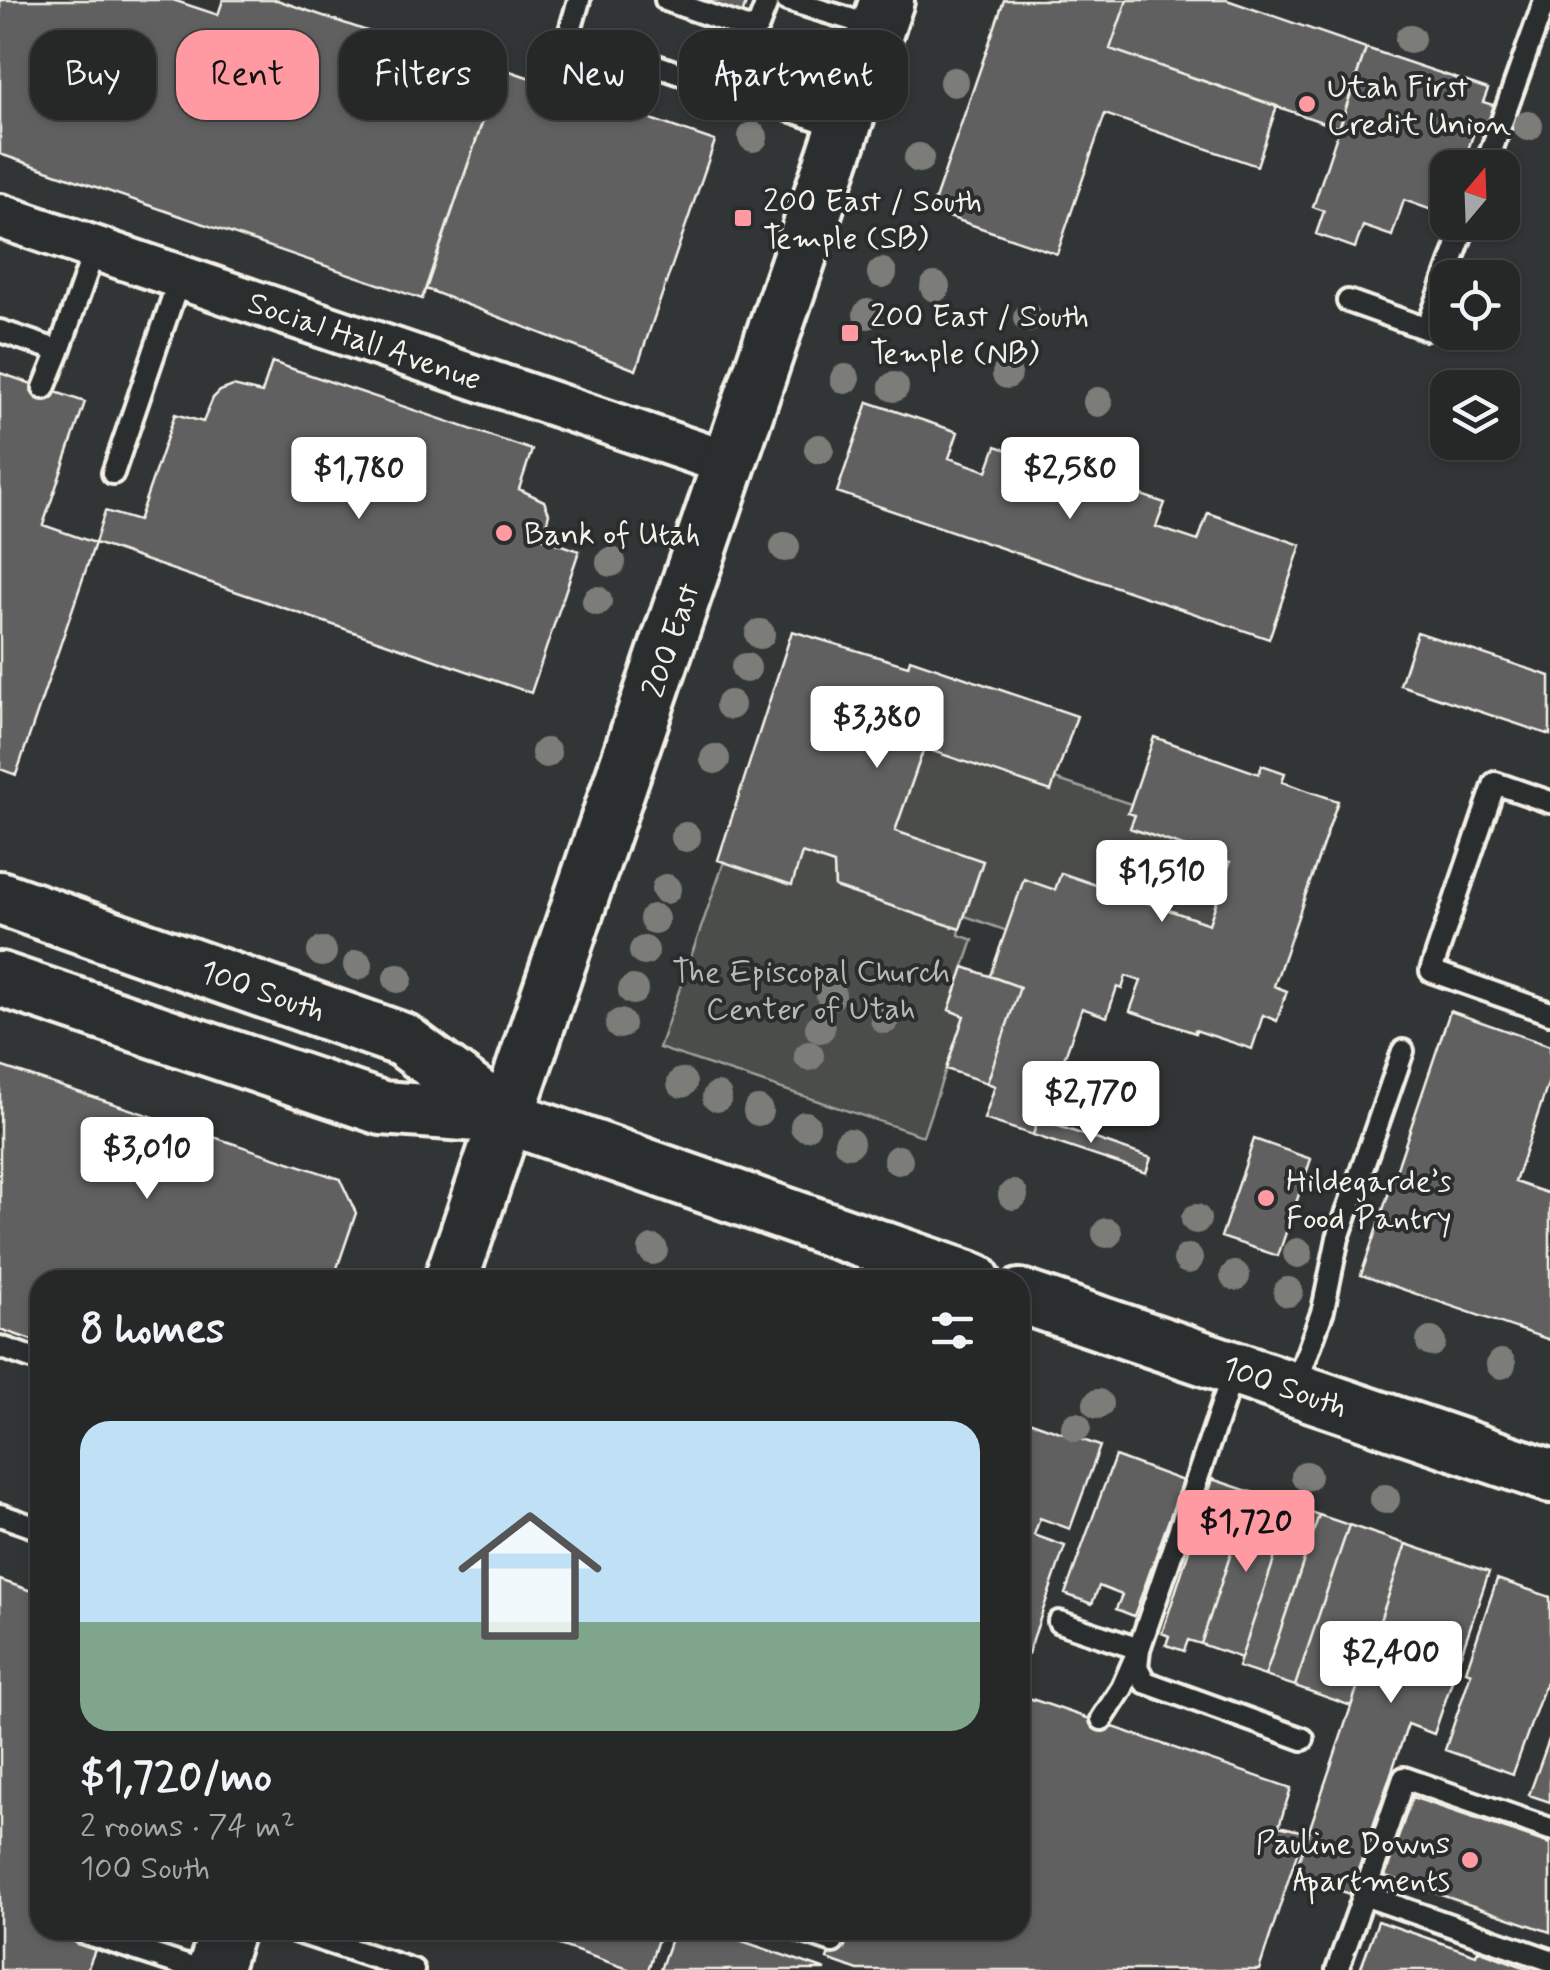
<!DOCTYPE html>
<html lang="en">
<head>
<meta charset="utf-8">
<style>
  :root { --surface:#262828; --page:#323434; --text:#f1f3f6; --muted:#a4a6a8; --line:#424445; --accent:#ff9aa2 }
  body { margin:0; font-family:Mynerve,sans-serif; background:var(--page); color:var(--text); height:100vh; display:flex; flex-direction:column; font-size:38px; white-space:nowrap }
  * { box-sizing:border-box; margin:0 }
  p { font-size:32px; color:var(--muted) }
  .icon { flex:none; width:55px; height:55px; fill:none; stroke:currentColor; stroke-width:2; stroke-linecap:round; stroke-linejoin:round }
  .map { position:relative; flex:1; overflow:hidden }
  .details { position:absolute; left:30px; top:1270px; width:1000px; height:670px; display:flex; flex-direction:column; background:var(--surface); border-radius:30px; box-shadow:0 2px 8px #0004,0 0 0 2px var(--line) }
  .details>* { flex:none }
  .guide { position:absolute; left:30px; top:30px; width:1000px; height:90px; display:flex; gap:20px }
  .needle { width:65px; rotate:19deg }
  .fabs { position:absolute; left:1430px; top:150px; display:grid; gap:20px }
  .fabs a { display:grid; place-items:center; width:90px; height:90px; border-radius:20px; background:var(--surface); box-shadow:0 2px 8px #0004,0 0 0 2px var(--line); font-size:50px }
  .price { position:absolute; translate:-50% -85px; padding:0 22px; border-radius:10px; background:#fff; color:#222; font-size:32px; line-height:65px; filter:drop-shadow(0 2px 5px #0008) }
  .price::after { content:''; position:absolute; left:50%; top:60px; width:30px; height:22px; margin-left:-15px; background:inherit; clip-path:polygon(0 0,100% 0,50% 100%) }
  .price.current { background:var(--accent); color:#111 }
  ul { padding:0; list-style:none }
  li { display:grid; align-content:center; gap:20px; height:530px; padding:0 50px }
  li span { display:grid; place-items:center; height:310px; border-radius:30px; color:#555 }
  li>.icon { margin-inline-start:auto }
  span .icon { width:180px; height:180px; fill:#fffc; stroke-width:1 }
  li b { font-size:42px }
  h2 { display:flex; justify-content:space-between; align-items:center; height:120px; padding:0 50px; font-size:42px }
  .pill { padding:0 35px; border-radius:30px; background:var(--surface); box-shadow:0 2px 8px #0004,0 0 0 2px var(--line); font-size:35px; line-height:90px }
  .pill.current { background:var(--accent); color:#111 }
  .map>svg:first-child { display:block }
</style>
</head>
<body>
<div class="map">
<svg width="1550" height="1970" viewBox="0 0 1550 1970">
  <rect width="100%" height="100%" fill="#323535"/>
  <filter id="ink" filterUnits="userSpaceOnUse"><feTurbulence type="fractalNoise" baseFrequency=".01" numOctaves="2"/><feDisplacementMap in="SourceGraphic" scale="20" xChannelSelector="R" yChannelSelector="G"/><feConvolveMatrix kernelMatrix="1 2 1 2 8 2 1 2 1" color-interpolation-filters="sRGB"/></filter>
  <g filter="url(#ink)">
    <path fill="#4b4d4c" stroke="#a09f9a" stroke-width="2.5" d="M924,748L1055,779L1131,804L1128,813L1135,815L1131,829L1230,862L1209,924L1062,873L1055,890L1024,880L1007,931L965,916L983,861L895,831Z
      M802,853L834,864L835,887L960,929L959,935L973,940L949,1010L964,1016L923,1136L659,1048L724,862L791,885Z"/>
    <path fill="#5f605f" stroke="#f4f1e8" stroke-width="2.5" d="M0,0H173L218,15L223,0H277L498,76L422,299L0,154Z
      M699,0H747L742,15Z
      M1004,0H1127L1110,49L1277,106L1257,166L1105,114L1057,254L931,211Z
      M1127,0H1227L1366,48L1339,128L1110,49Z
      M1366,48L1488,89L1483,102L1503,108L1492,138L1474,132L1462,168H1448L1446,215L1404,200L1392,236L1363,226L1355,248L1316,234L1324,211L1313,207Z
      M504,69L715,141L636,370L426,289L498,76Z
      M272,362L532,450L519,489L544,501L549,513L543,538L579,551L531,693L95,543L105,511L138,521L175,414L203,422L213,398L220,391L233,386L262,393Z
      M0,373L85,402L43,525L95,543L16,775L0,769Z
      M868,402L958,432L949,458L987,471L996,446L1165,503L1156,527L1198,541L1208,513L1301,545L1269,639L837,492Z
      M792,631L908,666L910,659L1077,716L1051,791L924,748L895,831L983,861L960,929L835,887L834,864L802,853L792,885L718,860Z
      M1417,632L1550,676V735L1400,685Z
      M1154,737L1259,774L1262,765L1285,773L1282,782L1338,801L1274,986L1287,991L1277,1021L1263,1015L1252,1049L1195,1030V1033L1130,1011L1141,981L1126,976L1122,989L1117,987L1107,1017L1082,1008L1048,1104L1044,1102L1033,1135L984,1119L995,1086L987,1083L1020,987L990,976L1024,879L1055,890L1061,873L1209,924L1230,862L1130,828L1135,815L1128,813Z
      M964,967L1020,987L987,1083L946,1069L964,1016L949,1010Z
      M1450,1011L1550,1046V1078L1515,1182L1550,1194V1340L1361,1275Z
      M0,1066L340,1179L356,1213L333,1280H40V1343L0,1329Z
      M1038,1119L1151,1158L1146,1173L1033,1135Z
      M1254,1139L1311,1159L1278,1256L1221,1237Z
      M1020,1418L1100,1446L1070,1529L1040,1518L1034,1535L1065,1546L1028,1654L1020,1651Z
      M1115,1456L1183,1481L1134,1616L1116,1609L1122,1595L1099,1586L1092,1604L1065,1594Z
      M1212,1479L1251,1492L1201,1644L1188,1640L1184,1651L1166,1645L1169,1636L1162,1633Z
      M1251,1492L1292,1506L1241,1658L1201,1644Z
      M1292,1506L1319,1515L1265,1676L1238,1667Z
      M1319,1515L1349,1525L1295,1686L1265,1676Z
      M1349,1525L1406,1544L1351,1706L1295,1686Z
      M1406,1544L1489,1572L1434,1734L1408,1724L1350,1894L1294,1875Z
      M1497,1579L1550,1597V1671L1513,1774L1445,1750L1471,1673L1466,1671Z
      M0,1580L40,1594V1930H83L77,1944L95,1950L87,1970H0Z
      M1020,1695L1291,1788L1279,1826L1304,1832L1259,1970H858L827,1959L838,1930H1020Z
      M1550,1737V1802L1529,1795Z
      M1412,1797L1550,1844V1932L1385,1876Z
      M1378,1921L1476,1955L1478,1950L1532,1970H1360Z
      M546,1930H661L648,1970H631L542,1939Z
      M674,1930H710L826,1970H660Z"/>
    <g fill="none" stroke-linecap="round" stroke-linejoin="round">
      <g stroke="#f4f1e8" stroke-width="28">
        <path id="service" d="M579,0L570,31L579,40L843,128
          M666,0L746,28L758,26L768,0
          M787,0L876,27
          M1485,168L1545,0
          M1348,301L1427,329L1466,222
          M0,331L59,351L95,248
          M44,388L59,351
          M113,473L180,277
          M1550,802L1495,783L1431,971L1550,1013
          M0,1347L40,1361
          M1234,1370L1139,1649L1137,1667L1145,1682L1303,1739
          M1295,1387L1323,1310L1338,1238L1403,1051
          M0,1515L40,1529
          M1059,1622L1139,1649L1122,1688L1102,1719
          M1364,1895L1404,1778L1550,1829
          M291,1930L413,1970
          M798,1930L833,1942
          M82,1932L198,1970
          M1337,1970L1364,1895L1550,1960"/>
      </g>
      <g stroke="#f4f1e8" stroke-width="50">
        <path id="minor" d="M0,216L730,464"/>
      </g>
      <g stroke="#f4f1e8" stroke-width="60">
        <path id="tertiary" d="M0,898L403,1040L506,1117
          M0,979L382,1108L507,1117L974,1280
          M451,1280L887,0
          M1020,1296L1550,1476
          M214,1970L227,1930"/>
      </g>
      <use href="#service" stroke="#2a2d2e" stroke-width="20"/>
      <use href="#minor" stroke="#2a2d2e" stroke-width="42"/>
      <use href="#tertiary" stroke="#2a2d2e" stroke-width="52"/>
    </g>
    <g fill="#7c7d79">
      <circle cx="1410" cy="39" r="15"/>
      <circle cx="774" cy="73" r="15"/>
      <circle cx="954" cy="82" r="15"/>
      <circle cx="1528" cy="126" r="15"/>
      <circle cx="753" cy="137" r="15"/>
      <circle cx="919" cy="158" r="15"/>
      <circle cx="882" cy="273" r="15"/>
      <circle cx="935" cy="287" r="15"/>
      <circle cx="868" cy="314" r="15"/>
      <circle cx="1028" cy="318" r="15"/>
      <circle cx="1007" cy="374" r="15"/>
      <circle cx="845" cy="379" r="15"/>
      <circle cx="894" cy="387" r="15"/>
      <circle cx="1098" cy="402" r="15"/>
      <circle cx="819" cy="449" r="15"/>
      <circle cx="785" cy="547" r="15"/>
      <circle cx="611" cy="562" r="15"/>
      <circle cx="597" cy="601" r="15"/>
      <circle cx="760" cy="634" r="15"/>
      <circle cx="746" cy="668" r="15"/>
      <circle cx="730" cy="705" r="15"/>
      <circle cx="546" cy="753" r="15"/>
      <circle cx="715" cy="759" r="15"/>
      <circle cx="686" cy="837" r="15"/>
      <circle cx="666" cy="889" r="15"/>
      <circle cx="654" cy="919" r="15"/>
      <circle cx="644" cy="951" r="15"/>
      <circle cx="322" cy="952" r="15"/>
      <circle cx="358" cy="965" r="15"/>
      <circle cx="398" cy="978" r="15"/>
      <circle cx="633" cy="990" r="15"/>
      <circle cx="831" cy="995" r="15"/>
      <circle cx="885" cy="1019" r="15"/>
      <circle cx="620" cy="1024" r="15"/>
      <circle cx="820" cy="1028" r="15"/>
      <circle cx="809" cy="1056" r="15"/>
      <circle cx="682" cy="1083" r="15"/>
      <circle cx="717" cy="1097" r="15"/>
      <circle cx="758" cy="1111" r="15"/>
      <circle cx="805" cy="1126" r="15"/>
      <circle cx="849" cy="1143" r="15"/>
      <circle cx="898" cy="1160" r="15"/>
      <circle cx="1013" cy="1195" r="15"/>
      <circle cx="1196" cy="1219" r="15"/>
      <circle cx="1107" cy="1233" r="15"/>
      <circle cx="653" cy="1250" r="15"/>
      <circle cx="1298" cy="1253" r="15"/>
      <circle cx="1188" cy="1259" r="15"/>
      <circle cx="1235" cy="1276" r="15"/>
      <circle cx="1288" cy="1292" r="15"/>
      <circle cx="1431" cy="1342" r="15"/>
      <circle cx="1501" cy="1364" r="15"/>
      <circle cx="1098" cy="1404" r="15"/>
      <circle cx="1076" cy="1427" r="15"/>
      <circle cx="1306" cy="1476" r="15"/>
      <circle cx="1385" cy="1499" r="15"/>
    </g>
  </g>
  <g fill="#ff9aa2" stroke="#2a2d2e" stroke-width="4">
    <circle cx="1307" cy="104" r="10"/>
    <rect x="733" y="208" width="20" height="20" rx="5"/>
    <rect x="840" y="323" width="20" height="20" rx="5"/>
    <circle cx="504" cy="533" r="10"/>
    <circle cx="1266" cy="1198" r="10"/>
    <circle cx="1470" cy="1860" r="10"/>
  </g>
  <g text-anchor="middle" stroke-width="8" stroke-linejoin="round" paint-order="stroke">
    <g font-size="32" fill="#f4f1e8" stroke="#2a2d2e" text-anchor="start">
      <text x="1327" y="97">Utah First<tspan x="1327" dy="37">Credit Union</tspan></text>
      <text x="763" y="211">200 East / South<tspan x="763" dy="37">Temple (SB)</tspan></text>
      <text x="870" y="326">200 East / South<tspan x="870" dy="37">Temple (NB)</tspan></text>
      <text x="524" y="544">Bank of Utah</text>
      <text x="1286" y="1191">Hildegarde’s<tspan x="1286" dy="37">Food Pantry</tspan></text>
      <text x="1450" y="1853" text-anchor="end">Pauline Downs<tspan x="1450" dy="37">Apartments</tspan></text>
    </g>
    <g font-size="32" fill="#f4f1e8" stroke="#2a2d2e">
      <text transform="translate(365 340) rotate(19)" y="11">Social Hall Avenue</text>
      <text transform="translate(670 640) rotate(-71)" y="11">200 East</text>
      <text transform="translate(263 990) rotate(19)" y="11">100 South</text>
      <text transform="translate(1285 1386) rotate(19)" y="11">100 South</text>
    </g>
    <g font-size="32" fill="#b9b8b1" stroke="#2a2d2e">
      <text x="811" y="982">The Episcopal Church<tspan x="811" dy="37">Center of Utah</tspan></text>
    </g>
  </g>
</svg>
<div class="fabs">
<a><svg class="needle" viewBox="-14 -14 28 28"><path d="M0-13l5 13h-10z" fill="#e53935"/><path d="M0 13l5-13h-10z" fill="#a4a6a8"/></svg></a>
<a><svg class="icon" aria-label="locate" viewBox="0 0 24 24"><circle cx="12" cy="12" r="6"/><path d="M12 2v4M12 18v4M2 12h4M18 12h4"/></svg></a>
<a><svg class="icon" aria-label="layers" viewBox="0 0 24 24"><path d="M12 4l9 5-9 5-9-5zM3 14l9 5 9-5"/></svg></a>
</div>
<b class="price" style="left:359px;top:522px">$1,780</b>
<b class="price" style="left:1070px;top:522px">$2,580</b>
<b class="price" style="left:877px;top:771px">$3,380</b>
<b class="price" style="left:1162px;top:925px">$1,510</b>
<b class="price" style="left:1091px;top:1146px">$2,770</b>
<b class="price" style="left:147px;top:1202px">$3,010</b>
<b class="price current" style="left:1246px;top:1575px">$1,720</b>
<b class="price" style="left:1391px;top:1706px">$2,400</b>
<div class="guide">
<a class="pill">Buy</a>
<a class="pill current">Rent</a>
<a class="pill">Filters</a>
<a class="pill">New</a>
<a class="pill">Apartment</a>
</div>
<section class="details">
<h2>8 homes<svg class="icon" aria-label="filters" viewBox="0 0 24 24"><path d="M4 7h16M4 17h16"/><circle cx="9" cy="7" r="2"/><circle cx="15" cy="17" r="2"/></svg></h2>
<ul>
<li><span style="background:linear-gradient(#bfe0f5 65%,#7fa58c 0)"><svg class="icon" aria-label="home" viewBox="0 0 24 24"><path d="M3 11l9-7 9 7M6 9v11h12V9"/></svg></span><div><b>$1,720/mo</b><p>2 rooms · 74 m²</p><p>100 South</p></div></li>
</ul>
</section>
</div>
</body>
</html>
